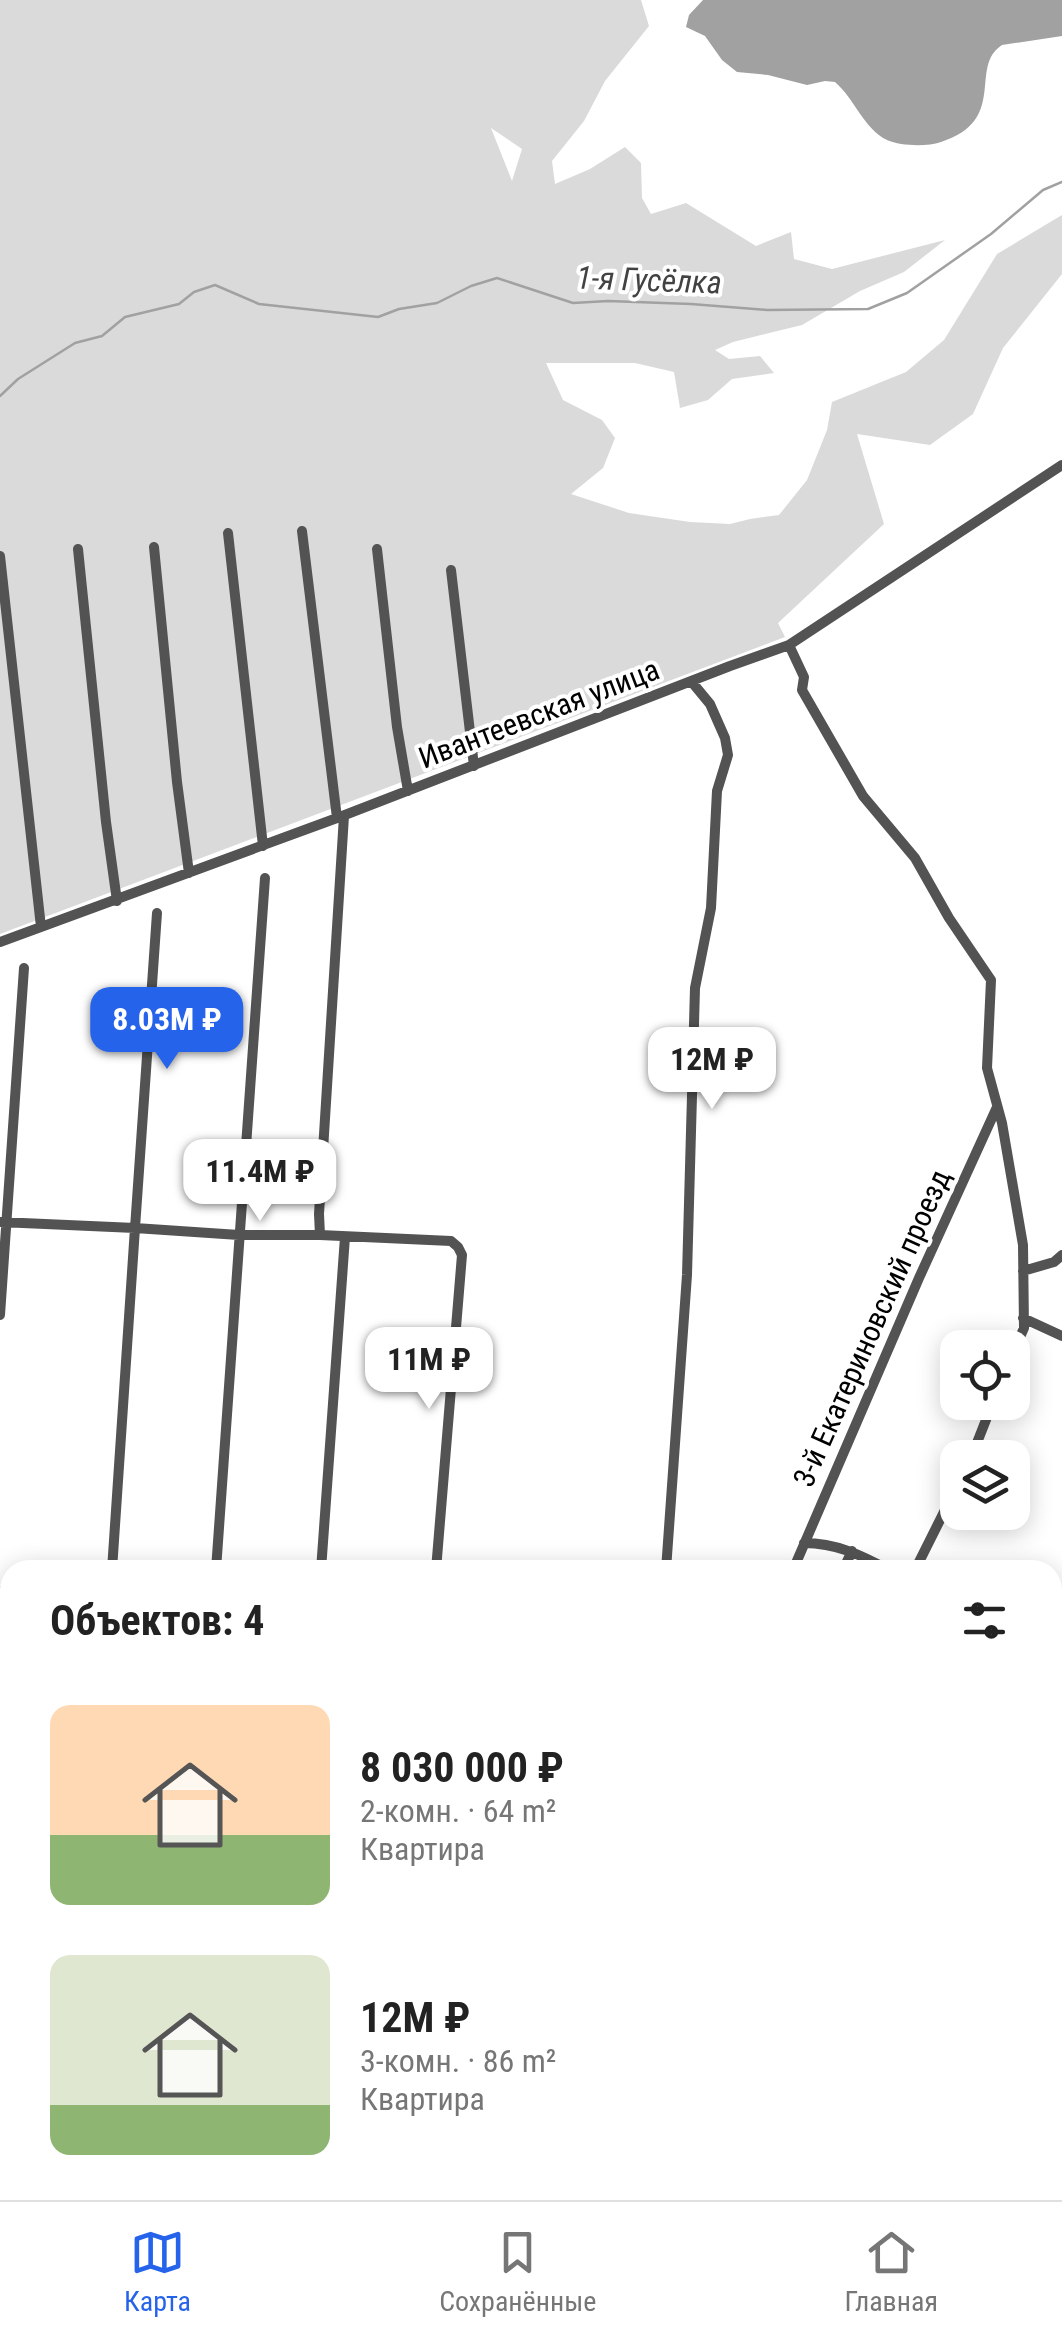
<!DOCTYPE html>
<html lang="ru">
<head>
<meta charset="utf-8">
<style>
  :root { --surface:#fff; --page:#f2f2f2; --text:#222; --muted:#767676; --line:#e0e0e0; --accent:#2563eb }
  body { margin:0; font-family:"Roboto Condensed",sans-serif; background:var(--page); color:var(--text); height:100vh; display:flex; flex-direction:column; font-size:38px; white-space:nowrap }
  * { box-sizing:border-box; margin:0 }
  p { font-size:32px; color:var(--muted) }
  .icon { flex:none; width:55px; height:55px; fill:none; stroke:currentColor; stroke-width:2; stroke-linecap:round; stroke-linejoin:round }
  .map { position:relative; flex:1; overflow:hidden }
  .drawer { position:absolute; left:0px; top:1560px; width:1062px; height:640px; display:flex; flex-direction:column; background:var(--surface); border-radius:30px 30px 0 0; box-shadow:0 5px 25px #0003 }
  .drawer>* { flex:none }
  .controls { position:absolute; left:940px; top:1330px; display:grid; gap:20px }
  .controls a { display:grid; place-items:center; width:90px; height:90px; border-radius:20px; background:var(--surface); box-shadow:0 5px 25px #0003; font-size:50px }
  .price { position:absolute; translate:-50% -85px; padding:0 22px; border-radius:20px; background:#fff; color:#222; font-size:32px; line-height:65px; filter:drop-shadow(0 2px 5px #0008) }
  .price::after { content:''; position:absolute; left:50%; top:60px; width:30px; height:22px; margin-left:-15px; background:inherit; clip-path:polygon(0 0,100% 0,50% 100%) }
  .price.selected { background:var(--accent); color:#fff }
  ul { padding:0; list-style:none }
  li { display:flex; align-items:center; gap:30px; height:250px; padding:0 50px }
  li span { display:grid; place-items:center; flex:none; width:280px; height:200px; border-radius:20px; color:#555 }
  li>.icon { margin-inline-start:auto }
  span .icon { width:120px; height:120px; fill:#fffc; stroke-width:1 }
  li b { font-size:42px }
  h2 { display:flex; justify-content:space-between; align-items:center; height:120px; padding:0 50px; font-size:42px }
  .dock { display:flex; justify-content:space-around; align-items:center; height:140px; border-top:2px solid var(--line); background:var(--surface); font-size:28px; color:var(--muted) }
  .dock a { display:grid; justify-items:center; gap:5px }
  .dock .selected { color:var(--accent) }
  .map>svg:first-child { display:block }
</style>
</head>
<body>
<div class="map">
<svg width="1062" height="2200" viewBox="0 0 1062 2200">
  <rect width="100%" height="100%" fill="#fff"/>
  <path fill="#dadada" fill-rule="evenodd" d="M0,0H641L649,26L605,81L584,121L552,161L555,184L590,169L625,147L641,163L642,198L651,214L686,203L756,246L791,232L794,259L832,269L945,240L904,272L860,291L802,325L733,342L715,350L729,359L760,356L774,373L732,379L708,400L680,408L674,372L635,363H546L563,400L602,420L615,438L603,468L571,494L629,513L690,522L730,524L750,519L779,515L807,480L827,430L832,402L906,372L944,340L997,254L1062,215V274L1003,348L973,414L930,445L857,434L884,524L778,623L785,637L0,934ZM491,128L522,149L512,181Z
    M0,1586L10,1588V2084L7,2093L0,2092Z
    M1062,1914V2200H939L943,2190H1052V1935Z"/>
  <path fill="#a1a1a1" d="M703,0H1062V36L1002,45C968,67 1009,120 941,142C926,147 901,146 887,140C864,129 854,98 835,82L825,81L807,85L768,75L737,72L722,60L705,36L686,27L689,15Z
    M1062,1705V1914L1053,1935L1052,1721Z
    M808,2190H943L939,2200H805Z"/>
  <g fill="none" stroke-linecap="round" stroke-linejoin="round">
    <path stroke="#a1a1a1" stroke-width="2.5" d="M0,396L18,379L75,343L102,336L125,317L179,304L194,292L215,285L259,304L378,317L399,309L437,303L471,286L497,278L573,303L608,301L691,304L767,310L868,309L907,293L991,234L1043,190L1062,182"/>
    <path stroke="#535353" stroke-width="10" d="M302,531L337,818
      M228,533L263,846
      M154,547L177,782L189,873
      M78,549L106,822L117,901
      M377,549L397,727L408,791
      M0,556L41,927
      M451,570L474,766
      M789,645L804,677L802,690L863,796L915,858L949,918L991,980L987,1068L1002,1123L1023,1245L1024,1328L1012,1355
      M0,942L337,818L730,666L789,645L1062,465
      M0,1222L135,1228L157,913
      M320,1235L319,1214L344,816
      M1023,1271L1054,1262L1062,1255
      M0,1315L24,968
      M1023,1318L1062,1336
      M971,1458L993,1402
      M804,1543C836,1543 861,1555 889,1570
      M112,1570L135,1228L239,1235H320L451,1241L458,1247L462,1255L436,1570
      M216,1570L265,878
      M321,1570L345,1237
      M666,1570L687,1275L695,988L711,908L717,791L728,755L725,738L710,704L691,681
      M793,1570L919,1278L997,1107
      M843,1570L852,1551
      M915,1570L958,1484
      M0,2135L10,2095
      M29,2200L32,2190
      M106,2200L108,2190
      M230,2200L232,2190
      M316,2200L318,2190
      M407,2200L410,2190
      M493,2200L495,2193"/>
  </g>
  <g text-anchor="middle" stroke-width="8" stroke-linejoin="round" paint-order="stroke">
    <g font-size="30" fill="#000" stroke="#fff">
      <text transform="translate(539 714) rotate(-21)" y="10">Ивантеевская улица</text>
      <text transform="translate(872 1328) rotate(-66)" y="10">3-й Екатериновский проезд</text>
    </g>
    <g font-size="32" font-style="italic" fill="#424242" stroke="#fff">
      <text transform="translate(649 280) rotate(2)" y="11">1-я Гусёлка</text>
    </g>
  </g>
</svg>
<div class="controls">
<a><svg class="icon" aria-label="locate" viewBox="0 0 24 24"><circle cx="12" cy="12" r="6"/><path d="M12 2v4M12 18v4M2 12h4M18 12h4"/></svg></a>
<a><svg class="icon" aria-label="layers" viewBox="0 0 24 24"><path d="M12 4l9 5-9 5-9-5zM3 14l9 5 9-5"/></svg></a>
</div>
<b class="price selected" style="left:167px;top:1072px">8.03M ₽</b>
<b class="price" style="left:712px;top:1112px">12M ₽</b>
<b class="price" style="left:260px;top:1224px">11.4M ₽</b>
<b class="price" style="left:429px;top:1412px">11M ₽</b>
<section class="drawer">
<h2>Объектов: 4<svg class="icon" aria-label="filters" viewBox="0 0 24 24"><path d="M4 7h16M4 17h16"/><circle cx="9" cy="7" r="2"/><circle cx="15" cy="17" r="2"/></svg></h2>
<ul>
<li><span style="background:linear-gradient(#ffd9b3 65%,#8fb573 0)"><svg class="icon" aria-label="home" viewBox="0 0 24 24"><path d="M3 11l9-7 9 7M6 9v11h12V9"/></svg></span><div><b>8 030 000 ₽</b><p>2-комн. · 64 m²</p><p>Квартира</p></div></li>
<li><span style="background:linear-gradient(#dfe7d0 75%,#8fb573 0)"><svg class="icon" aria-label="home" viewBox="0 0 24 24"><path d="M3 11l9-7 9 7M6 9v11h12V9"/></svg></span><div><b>12M ₽</b><p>3-комн. · 86 m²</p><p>Квартира</p></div></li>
</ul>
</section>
</div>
<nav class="dock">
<a class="selected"><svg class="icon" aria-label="map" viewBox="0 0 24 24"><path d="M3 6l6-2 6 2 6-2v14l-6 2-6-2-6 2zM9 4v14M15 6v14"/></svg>Карта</a>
<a><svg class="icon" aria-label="saved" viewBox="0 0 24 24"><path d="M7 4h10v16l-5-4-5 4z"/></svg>Сохранённые</a>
<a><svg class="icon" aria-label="home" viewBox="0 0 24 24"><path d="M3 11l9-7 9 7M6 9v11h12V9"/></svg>Главная</a>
</nav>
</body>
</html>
